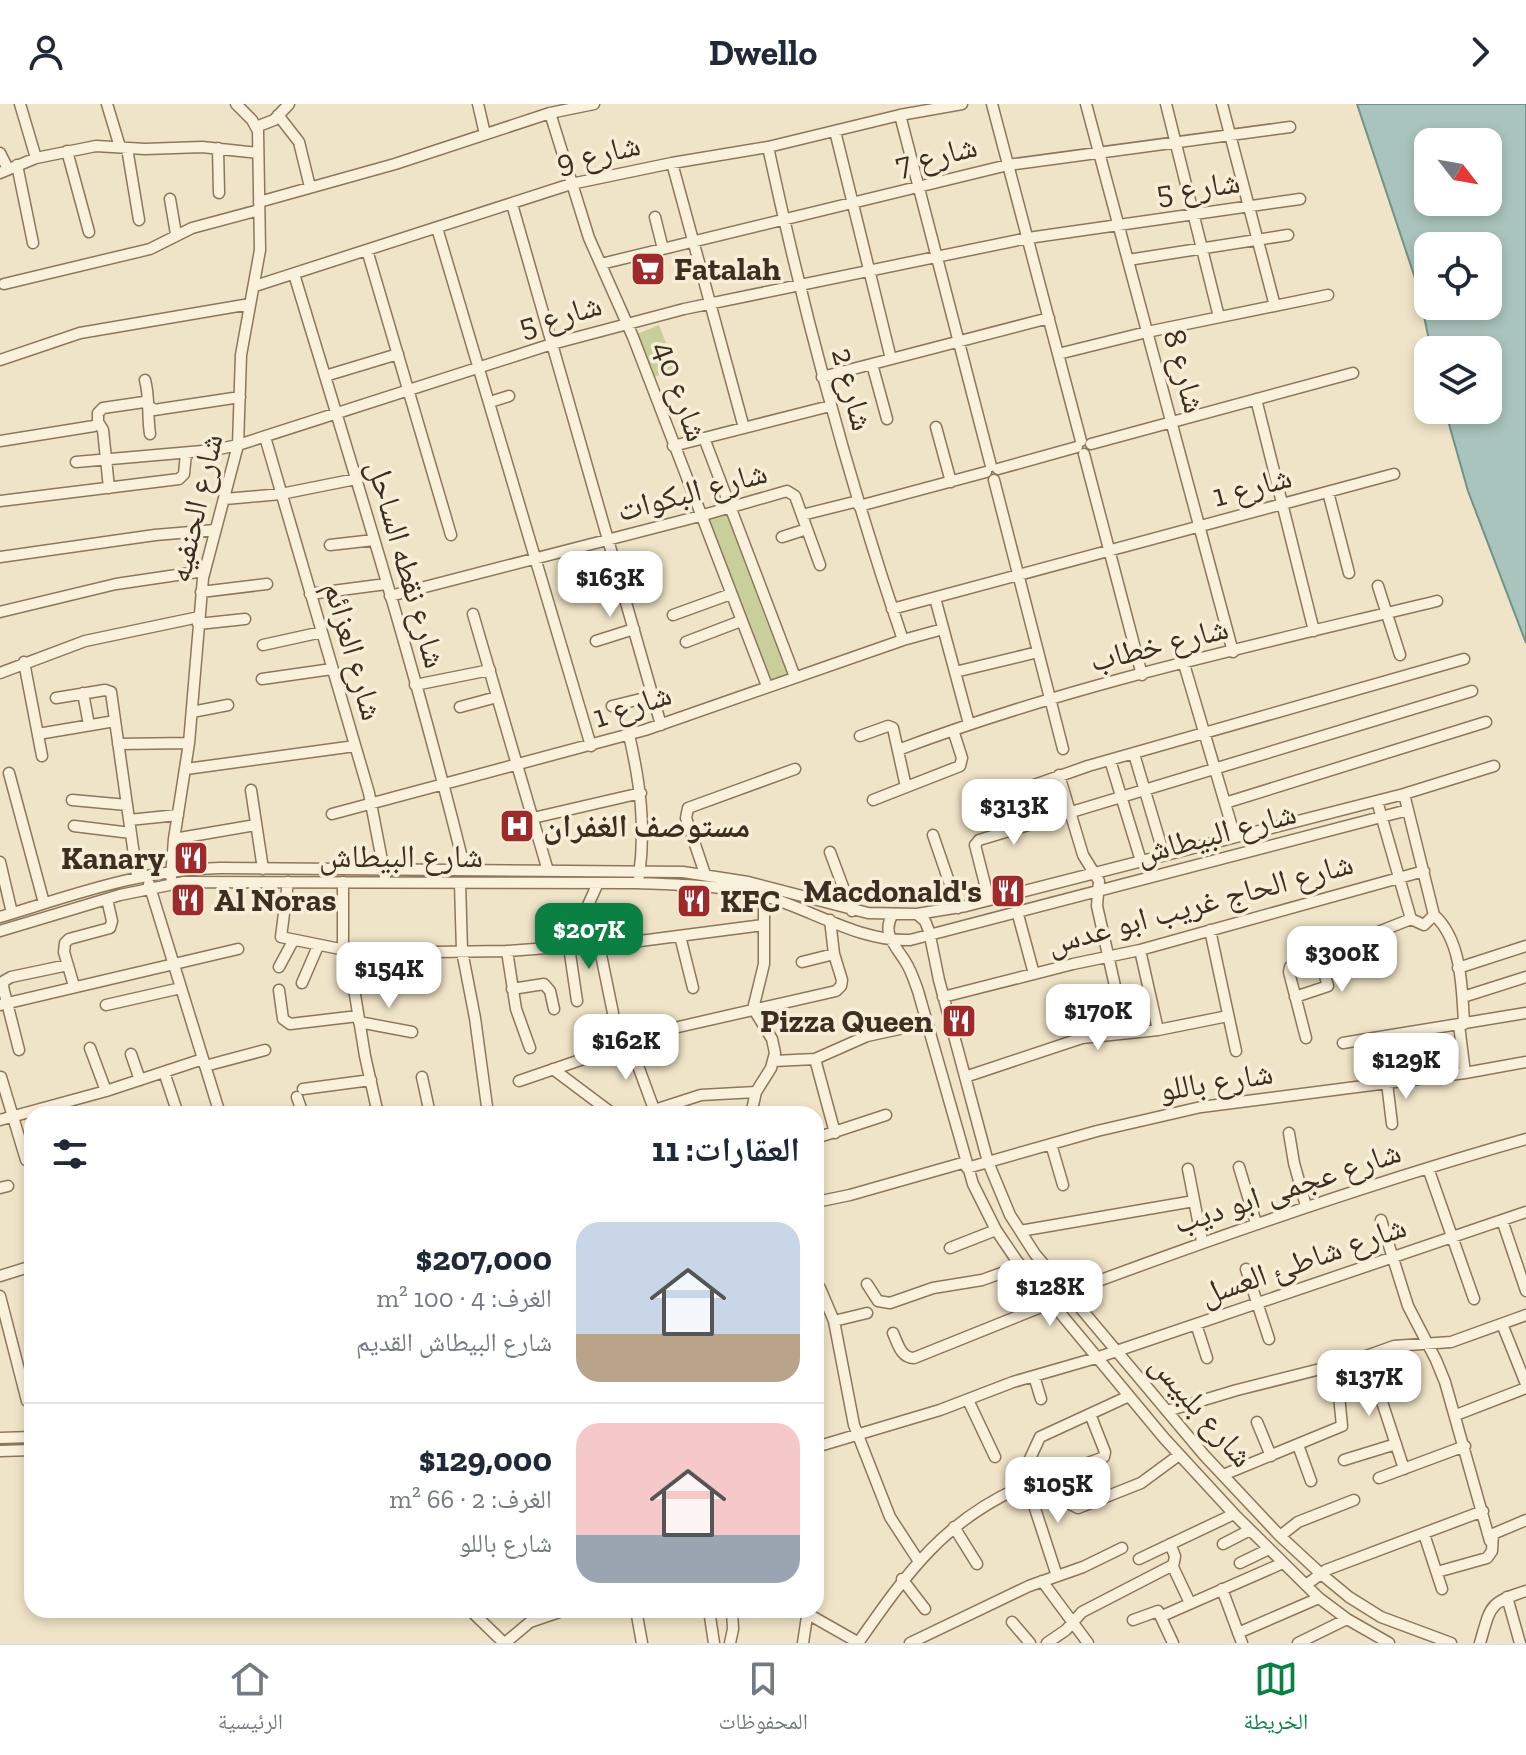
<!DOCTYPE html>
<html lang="ar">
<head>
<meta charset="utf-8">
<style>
  :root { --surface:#fff; --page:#f6f6f7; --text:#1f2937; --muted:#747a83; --line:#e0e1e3; --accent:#0b8043 }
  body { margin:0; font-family:"Zilla Slab","Noto Naskh Arabic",serif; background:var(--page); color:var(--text); direction:rtl; height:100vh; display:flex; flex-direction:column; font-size:30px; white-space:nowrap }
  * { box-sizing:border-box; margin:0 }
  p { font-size:26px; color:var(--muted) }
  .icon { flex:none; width:44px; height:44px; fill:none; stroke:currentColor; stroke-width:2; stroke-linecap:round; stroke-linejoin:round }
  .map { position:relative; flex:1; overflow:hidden; direction:ltr }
  .details { position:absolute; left:24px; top:1002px; width:800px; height:512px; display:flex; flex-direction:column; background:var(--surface); border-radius:24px; box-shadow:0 4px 12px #0003; direction:rtl }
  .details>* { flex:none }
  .needle { width:52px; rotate:121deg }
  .buttons { position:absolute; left:1414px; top:24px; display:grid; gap:16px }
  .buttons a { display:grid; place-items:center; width:88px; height:88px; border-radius:16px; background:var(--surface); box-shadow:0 4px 12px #0003; font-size:40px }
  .price { position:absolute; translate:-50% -68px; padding:0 18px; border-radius:16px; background:#fff; color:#222; font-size:26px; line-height:52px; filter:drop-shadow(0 2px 4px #0008) }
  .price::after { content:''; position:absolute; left:50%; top:48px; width:24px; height:18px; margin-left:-12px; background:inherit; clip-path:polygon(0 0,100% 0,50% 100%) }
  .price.on { background:var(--accent); color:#fff }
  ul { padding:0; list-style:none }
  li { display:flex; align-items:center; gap:24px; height:200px; padding:0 24px }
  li+li { border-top:2px solid var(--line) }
  li span { display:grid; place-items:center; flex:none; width:224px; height:160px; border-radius:24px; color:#555 }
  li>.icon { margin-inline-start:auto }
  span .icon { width:96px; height:96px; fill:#fffc; stroke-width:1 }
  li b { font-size:34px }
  h2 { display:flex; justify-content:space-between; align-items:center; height:96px; padding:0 24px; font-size:34px }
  header { display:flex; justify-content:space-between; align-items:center; height:104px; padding:0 24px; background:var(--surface); font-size:36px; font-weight:700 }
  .tabs { display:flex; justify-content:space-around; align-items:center; height:112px; border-top:2px solid var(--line); background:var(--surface); font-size:22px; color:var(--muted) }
  .tabs a { display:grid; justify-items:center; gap:4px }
  .tabs .on { color:var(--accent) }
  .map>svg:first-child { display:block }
</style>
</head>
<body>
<header><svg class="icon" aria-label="forward" viewBox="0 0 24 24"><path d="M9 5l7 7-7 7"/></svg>Dwello<svg class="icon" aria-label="person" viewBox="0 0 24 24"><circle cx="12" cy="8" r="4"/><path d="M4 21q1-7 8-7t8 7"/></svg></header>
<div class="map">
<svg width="1526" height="1539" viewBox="0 0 1526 1539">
  <rect width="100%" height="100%" fill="#f0e4c8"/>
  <path fill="#c9cf9b" d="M659,221L676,265L654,273L637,230Z
    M729,409L790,569L767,577L705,416Z"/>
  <path fill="#a9c4bc" stroke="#6f938a" stroke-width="2" fill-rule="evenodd" d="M1357,0H1526V539L1468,387L1445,306H1488V246H1431L1418,183ZM1428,38H1488V98H1428ZM1428,142H1488V202H1428Z"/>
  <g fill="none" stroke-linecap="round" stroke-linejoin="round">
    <g stroke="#8d765c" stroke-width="13">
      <path id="minor" d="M20,0L36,54
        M107,0L120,43
        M478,0L485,30
        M992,0L1081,337
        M1086,0L1233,548
        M1166,0L1219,213
        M1222,0L1275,202
        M550,9L589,134L633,233L767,582
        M278,11L299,38L310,83
        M900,11L991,362
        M256,23L274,16L289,0
        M835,27L891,255
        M768,43C804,210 848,375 903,536
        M127,44L139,116
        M218,44L219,89
        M67,47L89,128
        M0,49L8,65
        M672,59L744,324
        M17,61L33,139
        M0,69L36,54L96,42L145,45L202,43L258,49
        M170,95L176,130
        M259,98L395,60L550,9L594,0
        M512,100L661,621
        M655,113L663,145
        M437,124L591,642
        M367,146L451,431
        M1128,156L1288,131
        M601,160L1008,61L1290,23
        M294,170C354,368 416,566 465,766
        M4,180L150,145L192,124L259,106
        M255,182L571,80L672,59L768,43L900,11L962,0
        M1058,250L1147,228L1328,191
        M0,256L80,229L250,200
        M872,260L887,315
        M325,272L398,250
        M822,273L1049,214
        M145,276C150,294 147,311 150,330
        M1256,295L1314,527
        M490,298L509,292
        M98,318L103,326L109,384
        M936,323L951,378
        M265,333L369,689L385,772
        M704,334L795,573
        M0,337L94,322L98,319V309L103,304L144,298L154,306L240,293
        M1091,340L1353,269
        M673,342L830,302
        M1084,350L1142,571
        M76,358L214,346L238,341L552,240L684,205L1028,134L1300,95
        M998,365L1077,343
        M994,376L1063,645
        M1328,388L1349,469
        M225,395L281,390L356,375
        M0,397L179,375L184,370L186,349
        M859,402L986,368
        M802,411L858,397
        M782,433L807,425
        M330,441L374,436
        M0,453L155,431L215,426
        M1378,482L1400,551
        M201,488L267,480
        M310,490L386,480
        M390,492L700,412L787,387L795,392L820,461
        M935,494L969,620
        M892,505L1394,370
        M0,508L116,480L204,467
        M473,510L548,767
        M673,511L731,490
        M198,520L245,515
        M596,537L634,525
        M686,538L741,517
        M263,541L322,528
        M24,558L42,652
        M1184,560L1235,733
        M955,568L1038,548
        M0,569L85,537L199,513
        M262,575L332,565
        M415,581L490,566
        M83,589L89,621
        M56,594L105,586L111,588L137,772
        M612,602L653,592
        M460,603L497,593
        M192,608L228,601
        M38,630L115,617
        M629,631C640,678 646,723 639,772
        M860,632L888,622L893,624L906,683
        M118,640L189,639
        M898,646C1072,580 1256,541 1437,497
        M1134,650L1164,751
        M1110,656L1141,757
        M186,665L355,642
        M9,669L44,799
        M1059,671L1083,751L1099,777L1097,802L1117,891
        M251,686L263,765
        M1404,690L1434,811C1462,836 1462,885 1464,920
        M1003,692L1088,662L1464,555
        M72,696L127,701
        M873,696L960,662L962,654L953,626
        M1377,697L1411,815L1424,821L1434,811
        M1225,699L1486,618
        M332,710L645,626L903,536L943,525
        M533,714L641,689
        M129,716L178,711
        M74,722L131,729
        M933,731L958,804
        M174,735L256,721
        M830,748L852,807
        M0,758L12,809
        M705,770L686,714L688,704L795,665
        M171,773L174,735L189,639L203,474L238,341L241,251L260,146L258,27L252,16L236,0
        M288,778L281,833L360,849L507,847L640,837L763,821
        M343,778V839L351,866L365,952L378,1010
        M460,779L462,847L475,914L488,1010
        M149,780L220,1010
        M989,796L975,741L979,736L1472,587
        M1017,807L1034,870
        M893,810C881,829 895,841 905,857C911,866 914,876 918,887L973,1080L996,1126L1017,1157L1164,1334L1234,1410L1319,1494L1347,1515L1389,1539
        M917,810L925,817L929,827L939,876L988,1058L1010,1111L1035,1150L1204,1351L1280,1432L1320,1469L1349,1493L1381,1513L1451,1539
        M0,813C73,791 143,765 220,764L683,768L748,778L868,809L917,810L966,802L1404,690L1494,662
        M1210,826L1236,947
        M0,827L120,791L184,778L638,779C681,781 725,781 768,793C814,807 861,838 910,836L1408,706
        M680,832L693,884
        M599,841L613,909
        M1140,846L1158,926
        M507,847L516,905L530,944
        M802,858L834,850
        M279,863L293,837
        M1458,864L1526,842
        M302,879L318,842
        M353,880L387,879
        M74,882L64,848L65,839L69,835L110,824L112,817L107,795
        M512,885L544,880L550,887L554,905
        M279,886L283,915L290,920L358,912
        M943,893L1073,860L1140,846L1424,767
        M1295,893L1328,882L1319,852
        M1463,893L1526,873
        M577,897L569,843L598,779
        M0,901L238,845
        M106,901L181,884
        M359,918L412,928
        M1459,921L1465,969
        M1306,934L1289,868L1290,863L1411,815
        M1343,939L1526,909
        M630,940L655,1008
        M90,944L106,987
        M19,946L3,883L4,877L11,873L68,861
        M131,950L140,976
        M815,955L835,1029
        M774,957L815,955L867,932L927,919
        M205,962L265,946
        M553,965L613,1010
        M164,968L178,1010
        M1,973L26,1056
        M422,973L430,1010
        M965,973L1082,934L1158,926L1228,912
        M519,977L674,924L836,887L841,882L842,876L834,850L830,816
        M1387,979L1392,1020
        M303,985L371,976
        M297,993L303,1010
        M642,1010L701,991L756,988
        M751,1010L756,988L771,964L775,949L772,935L756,909L754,901L764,860V789
        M0,1016L106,987L203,955
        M1289,1029L1294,1059L1306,1102
        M816,1034L886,1011
        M1051,1040L1063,1081
        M1239,1063L1256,1119
        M967,1064L1097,1027L1201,1003L1465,969L1526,958
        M1428,1064L1474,1195
        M1188,1065L1202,1137
        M0,1084L8,1082
        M816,1098L850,1091L966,1058
        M1381,1116L1408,1202L1436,1256L1445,1278L1490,1437
        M1502,1116L1526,1187
        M1020,1127L1194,1097
        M950,1144L996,1126
        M1246,1165L1269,1235
        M0,1172L32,1162
        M867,1180L878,1197L890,1199L933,1184L982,1176L1021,1162
        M820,1184L834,1217L854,1321L890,1413L918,1456
        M1066,1189C1218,1132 1370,1079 1526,1035
        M0,1192L27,1297
        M834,1217L867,1209
        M1196,1220L1207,1254
        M1502,1220L1526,1280
        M893,1229C898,1240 901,1254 914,1254L1051,1199
        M1367,1252L1404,1365
        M1034,1272L1041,1295
        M968,1296L995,1353
        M1167,1307L1237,1286L1352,1257L1394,1242L1451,1238L1526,1211
        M1456,1311L1526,1284
        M1257,1318L1271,1352
        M0,1334L32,1333
        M1298,1341L1311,1377
        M816,1343L940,1306L1013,1278L1096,1254L1526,1108
        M0,1347L32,1346
        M1344,1356L1396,1340
        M1058,1369L1068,1399L1078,1404L1141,1379L1179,1351
        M1223,1371L1342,1322L1336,1261
        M1379,1374L1465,1342
        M1027,1380L1057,1472
        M1016,1385L1040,1333L1129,1292
        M954,1423L977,1460
        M1424,1430L1442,1485
        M1280,1432L1298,1418L1354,1396
        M1170,1440L1175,1452L1173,1463L1190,1499
        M1223,1440L1250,1426
        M1139,1455L1234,1410
        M1240,1459L1269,1445
        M1437,1468L1487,1454L1492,1447L1493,1430L1526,1416
        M902,1475L925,1505
        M1042,1477L1088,1539
        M1306,1481L1326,1466L1483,1407
        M1222,1485L1242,1539
        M1507,1493L1520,1539
        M470,1506L504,1539
        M636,1506L642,1539
        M709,1506L714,1539
        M801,1506L859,1539
        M1162,1512L1283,1459
        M1133,1516L1158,1507L1173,1539
        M1012,1518L1030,1539
        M1238,1529L1319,1494
        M505,1539L530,1518L565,1506
        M730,1539L733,1525L732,1506
        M803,1539L808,1506
        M858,1539C907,1469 945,1414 1028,1380C1053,1370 1079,1363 1104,1353L1105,1348L1090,1310
        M910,1539L1029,1482L1083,1463L1122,1444
        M1047,1539L1066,1526L1082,1508L1173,1461
        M1298,1539L1347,1515
        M1480,1539C1491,1502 1488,1499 1526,1487"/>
    </g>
    <use href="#minor" stroke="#faf1dc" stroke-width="10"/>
  </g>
  <defs>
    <g id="supermarket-square" transform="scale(1.8)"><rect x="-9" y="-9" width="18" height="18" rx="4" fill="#9e2a2b" stroke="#f7eed8"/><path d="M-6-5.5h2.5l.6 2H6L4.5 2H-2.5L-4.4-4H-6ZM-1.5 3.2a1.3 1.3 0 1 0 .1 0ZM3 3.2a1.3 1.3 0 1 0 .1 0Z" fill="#fff"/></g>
    <g id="hospital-square" transform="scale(1.8)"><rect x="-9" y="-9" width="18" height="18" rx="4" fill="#9e2a2b" stroke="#f7eed8"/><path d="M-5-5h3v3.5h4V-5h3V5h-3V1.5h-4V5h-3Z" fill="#fff"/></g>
    <g id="restaurant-square" transform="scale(1.8)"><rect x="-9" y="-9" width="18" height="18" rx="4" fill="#9e2a2b" stroke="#f7eed8"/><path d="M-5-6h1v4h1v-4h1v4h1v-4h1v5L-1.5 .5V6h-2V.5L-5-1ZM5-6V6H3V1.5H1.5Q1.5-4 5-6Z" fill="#fff"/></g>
  </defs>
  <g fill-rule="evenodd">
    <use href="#supermarket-square" x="648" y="165"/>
    <use href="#hospital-square" x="517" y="722"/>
    <use href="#restaurant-square" x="191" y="754"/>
    <use href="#restaurant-square" x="1008" y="787"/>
    <use href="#restaurant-square" x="188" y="796"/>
    <use href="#restaurant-square" x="694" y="797"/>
    <use href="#restaurant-square" x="959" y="917"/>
  </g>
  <g text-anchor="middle" stroke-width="7" stroke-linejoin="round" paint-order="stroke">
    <g font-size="32" fill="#3d2e20" stroke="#f7eed8">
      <text transform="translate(598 49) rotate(-13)" y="11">شارع 9</text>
      <text transform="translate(936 51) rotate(-14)" y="11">شارع 7</text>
      <text transform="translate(1198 83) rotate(-8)" y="11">شارع 5</text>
      <text transform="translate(560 211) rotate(-16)" y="11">شارع 5</text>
      <text transform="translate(1185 267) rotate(75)" y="11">شارع 8</text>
      <text transform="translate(853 285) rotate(75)" y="11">شارع 2</text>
      <text transform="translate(681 287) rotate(70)" y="11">شارع 40</text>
      <text transform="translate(1252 382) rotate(-15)" y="11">شارع 1</text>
      <text transform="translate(692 387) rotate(-15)" y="11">شارع البكوات</text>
      <text transform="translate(195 404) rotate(-77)" y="11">شارع الحنفيه</text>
      <text transform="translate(407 460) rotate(74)" y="11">شارع نقطه الساحل</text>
      <text transform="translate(1159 540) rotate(-14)" y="11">شارع خطاب</text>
      <text transform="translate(354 547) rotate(74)" y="11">شارع العزائم</text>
      <text transform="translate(632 601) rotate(-18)" y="11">شارع 1</text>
      <text transform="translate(1216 729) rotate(-15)" y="11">شارع البيطاش</text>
      <text x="401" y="763">شارع البيطاش</text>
      <text transform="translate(1200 799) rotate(-15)" y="11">شارع الحاج غريب ابو عدس</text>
      <text transform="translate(1216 977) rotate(-9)" y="11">شارع باللو</text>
      <text transform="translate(1287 1083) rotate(-18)" y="11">شارع عجمى ابو ديب</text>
      <text transform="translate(1303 1156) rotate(-19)" y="11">شارع شاطئ العسل</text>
      <text transform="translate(1202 1306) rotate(49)" y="11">شارع بلبيس</text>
    </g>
    <g font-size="32" font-weight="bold" fill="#3d2e20" stroke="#f7eed8" text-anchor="start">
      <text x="674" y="176">Fatalah</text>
      <text x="543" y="733">مستوصف الغفران</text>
      <text x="165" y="765" text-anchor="end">Kanary</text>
      <text x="982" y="798" text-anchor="end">Macdonald's</text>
      <text x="214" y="807">Al Noras</text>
      <text x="720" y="808">KFC</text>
      <text x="933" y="928" text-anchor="end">Pizza Queen</text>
    </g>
  </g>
</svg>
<div class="buttons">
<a><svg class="needle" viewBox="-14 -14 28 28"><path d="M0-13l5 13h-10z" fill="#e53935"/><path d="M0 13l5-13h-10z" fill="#747a83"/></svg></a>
<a><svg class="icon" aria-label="locate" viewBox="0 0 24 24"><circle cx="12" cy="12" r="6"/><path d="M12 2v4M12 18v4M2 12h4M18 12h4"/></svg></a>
<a><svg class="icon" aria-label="layers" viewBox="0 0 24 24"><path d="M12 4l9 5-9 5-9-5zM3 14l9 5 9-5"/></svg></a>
</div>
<b class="price" style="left:610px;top:515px">$163K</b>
<b class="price" style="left:1014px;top:743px">$313K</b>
<b class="price on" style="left:589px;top:867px">$207K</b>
<b class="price" style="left:1342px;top:890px">$300K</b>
<b class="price" style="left:389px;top:906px">$154K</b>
<b class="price" style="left:1098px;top:948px">$170K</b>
<b class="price" style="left:626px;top:978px">$162K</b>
<b class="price" style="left:1406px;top:997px">$129K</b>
<b class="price" style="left:1050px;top:1224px">$128K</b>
<b class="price" style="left:1369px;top:1314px">$137K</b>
<b class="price" style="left:1058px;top:1421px">$105K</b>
<section class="details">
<h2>العقارات: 11<svg class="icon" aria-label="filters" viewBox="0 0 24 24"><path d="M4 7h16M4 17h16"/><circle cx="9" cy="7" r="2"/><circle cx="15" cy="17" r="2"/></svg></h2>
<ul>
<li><span style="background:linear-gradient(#c9d6e8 70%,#b9a48a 0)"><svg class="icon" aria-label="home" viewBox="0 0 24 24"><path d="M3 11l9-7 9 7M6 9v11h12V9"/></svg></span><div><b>$207,000</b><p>الغرف: 4 · 100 m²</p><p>شارع البيطاش القديم</p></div></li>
<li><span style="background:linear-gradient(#f6c9c9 70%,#9aa5b1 0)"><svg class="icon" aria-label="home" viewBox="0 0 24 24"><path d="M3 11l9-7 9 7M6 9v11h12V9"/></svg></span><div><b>$129,000</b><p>الغرف: 2 · 66 m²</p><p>شارع باللو</p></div></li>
</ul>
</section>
</div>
<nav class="tabs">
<a class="on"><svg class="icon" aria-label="map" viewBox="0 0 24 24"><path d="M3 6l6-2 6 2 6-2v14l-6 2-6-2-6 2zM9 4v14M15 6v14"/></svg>الخريطة</a>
<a><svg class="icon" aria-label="saved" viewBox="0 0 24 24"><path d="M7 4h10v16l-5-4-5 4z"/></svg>المحفوظات</a>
<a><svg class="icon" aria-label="home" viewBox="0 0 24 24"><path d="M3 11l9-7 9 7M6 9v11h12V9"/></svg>الرئيسية</a>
</nav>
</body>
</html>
